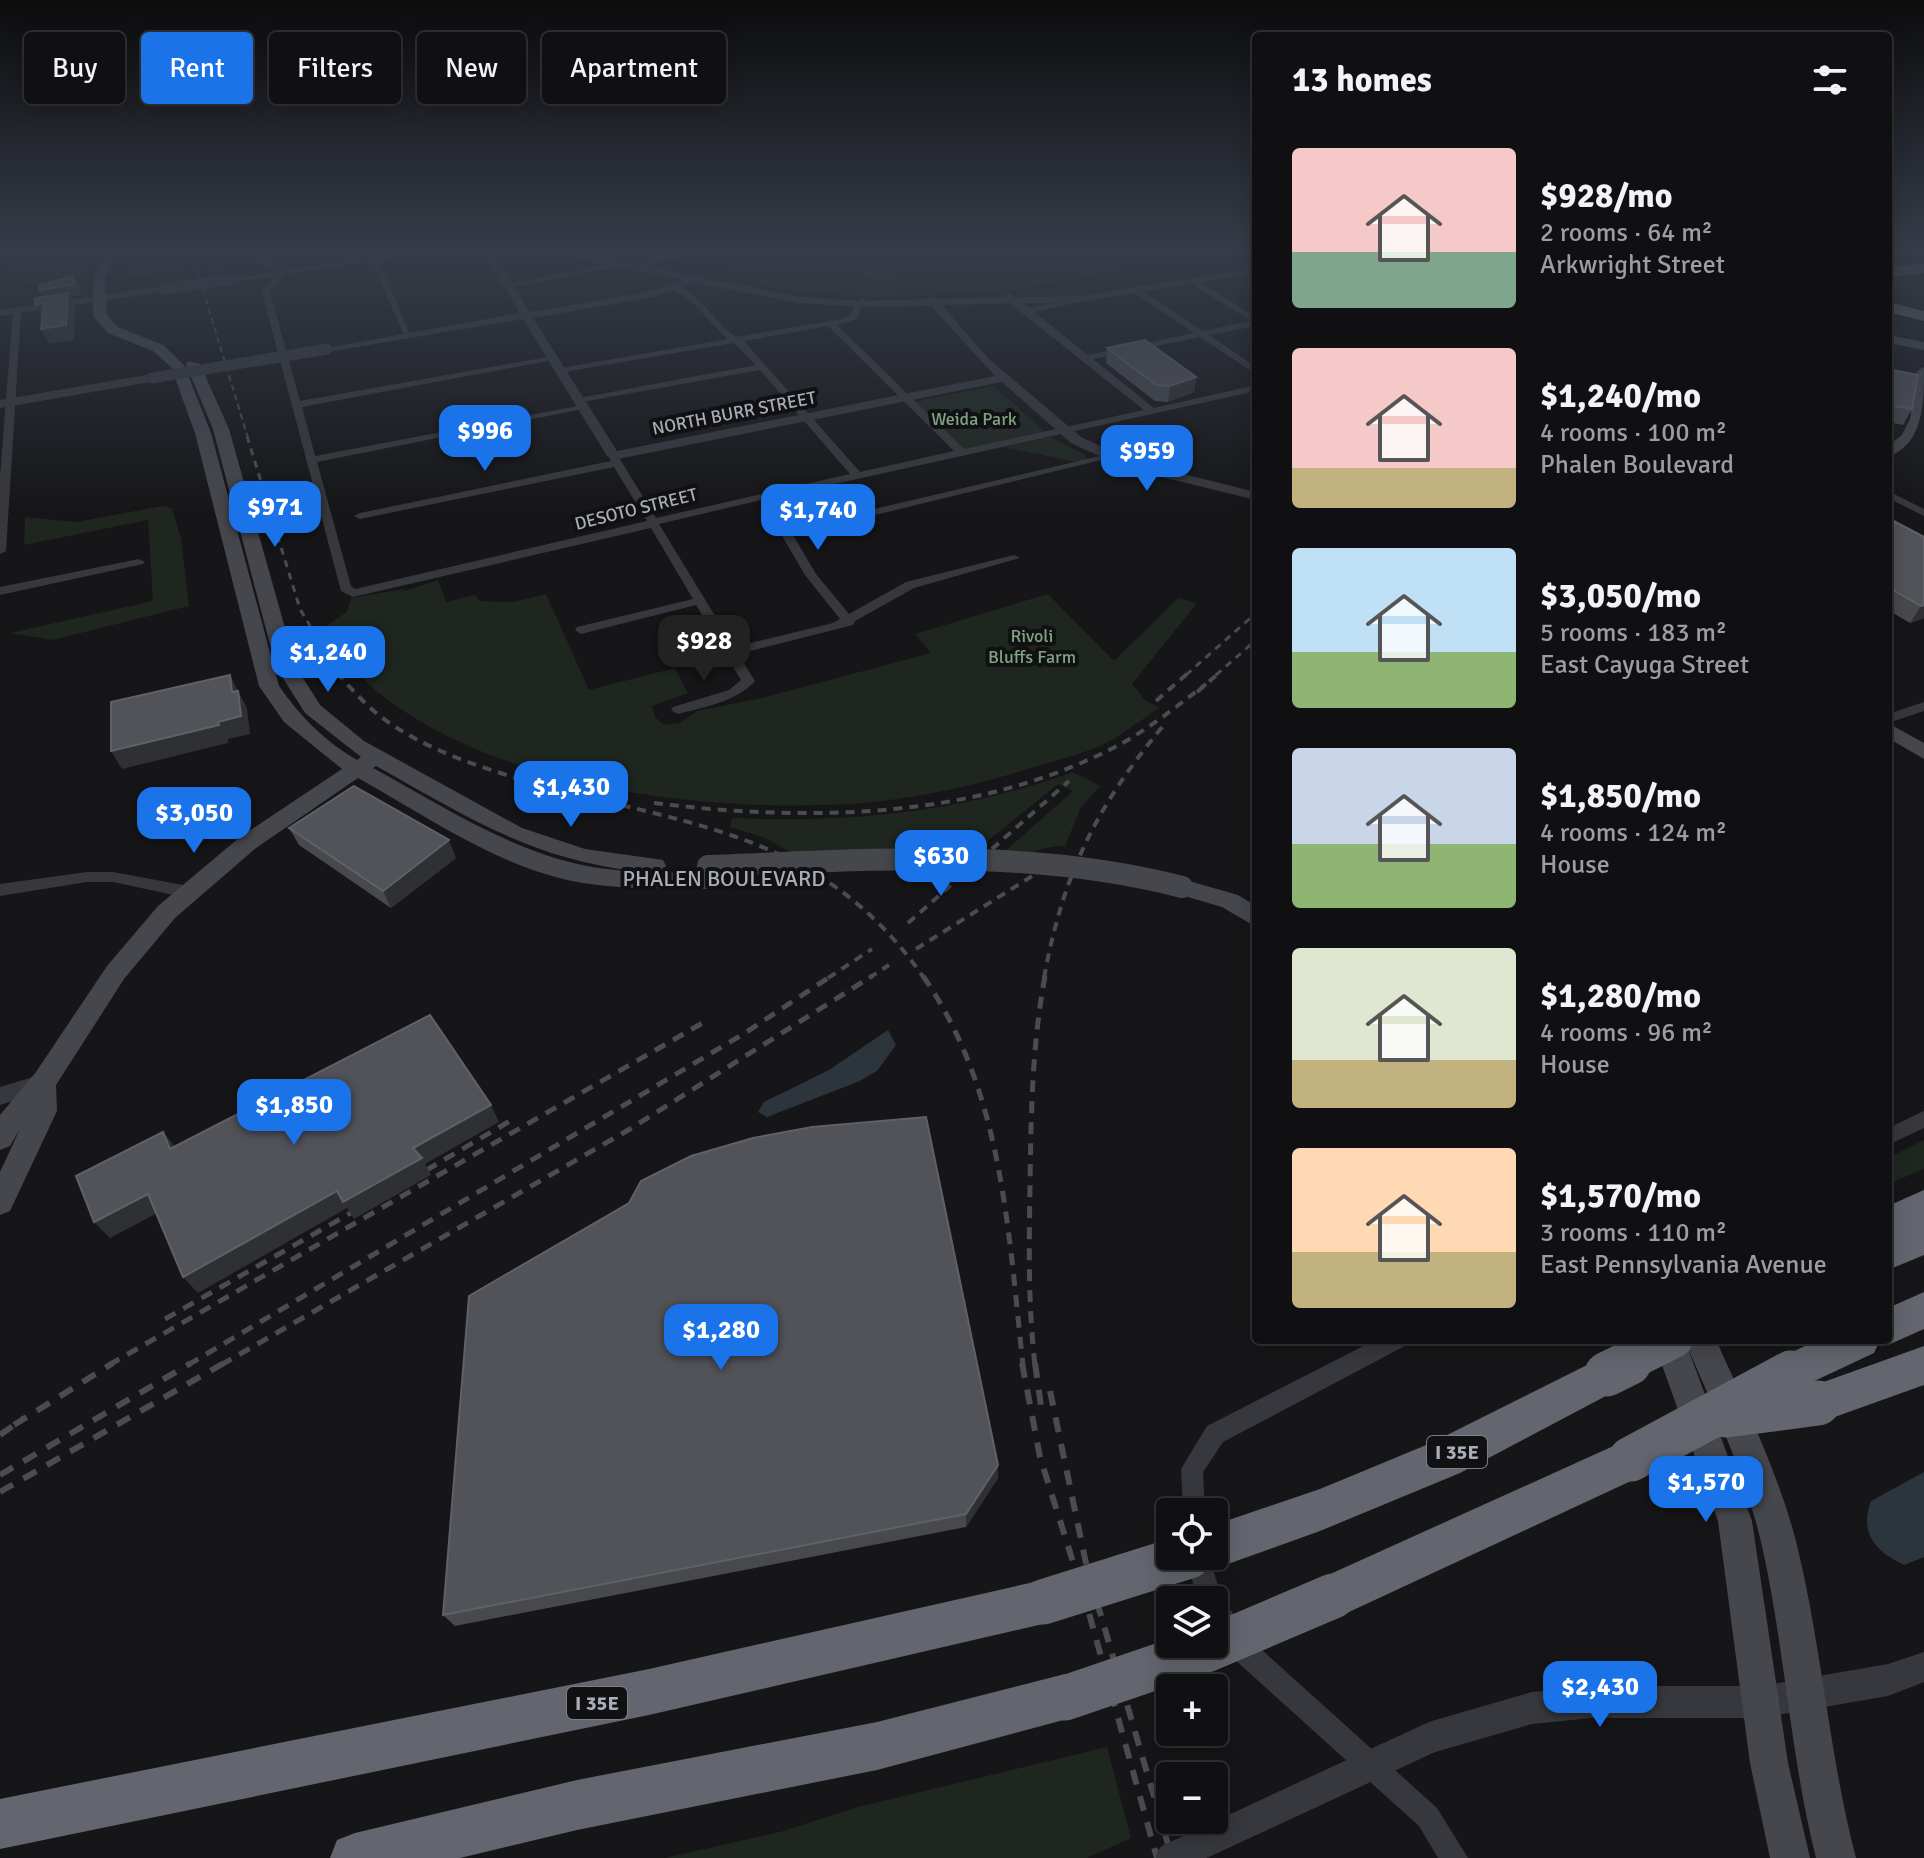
<!DOCTYPE html>
<html lang="en">
<head>
<meta charset="utf-8">
<style>
  :root { --surface:#101012; --page:#1e1e20; --text:#f1f3f6; --muted:#9c9d9f; --line:#303032; --accent:#1a73e8 }
  body { margin:0; font-family:Signika,sans-serif; background:var(--page); color:var(--text); height:100vh; display:flex; flex-direction:column; font-size:30px; white-space:nowrap }
  * { box-sizing:border-box; margin:0 }
  p { font-size:26px; color:var(--muted) }
  .icon { flex:none; width:44px; height:44px; fill:none; stroke:currentColor; stroke-width:2; stroke-linecap:round; stroke-linejoin:round }
  .map { position:relative; flex:1; overflow:hidden }
  .drawer { position:absolute; left:1252px; top:32px; width:640px; height:1312px; display:flex; flex-direction:column; background:var(--surface); border-radius:8px; box-shadow:0 4px 20px #0003,0 0 0 2px var(--line) }
  .drawer>* { flex:none }
  .banner { position:absolute; left:24px; top:32px; width:760px; height:72px; display:flex; gap:16px }
  .fabs { position:absolute; left:1156px; top:1498px; display:grid; gap:16px }
  .fabs a { display:grid; place-items:center; width:72px; height:72px; border-radius:8px; background:var(--surface); box-shadow:0 4px 20px #0003,0 0 0 2px var(--line); font-size:40px }
  .price { position:absolute; translate:-50% -68px; padding:0 18px; border-radius:16px; background:var(--accent); color:#fff; font-size:26px; line-height:52px; filter:drop-shadow(0 2px 4px #0008) }
  .price::after { content:''; position:absolute; left:50%; top:48px; width:24px; height:18px; margin-left:-12px; background:inherit; clip-path:polygon(0 0,100% 0,50% 100%) }
  .price.on { background:#222; color:#fff }
  ul { padding:0; list-style:none }
  li { display:flex; align-items:center; gap:24px; height:200px; padding:0 40px }
  li span { display:grid; place-items:center; flex:none; width:224px; height:160px; border-radius:8px; color:#555 }
  li>.icon { margin-inline-start:auto }
  span .icon { width:96px; height:96px; fill:#fffc; stroke-width:1 }
  li b { font-size:34px }
  h2 { display:flex; justify-content:space-between; align-items:center; height:96px; padding:0 40px; font-size:34px }
  .tag { padding:0 28px; border-radius:8px; background:var(--surface); box-shadow:0 4px 20px #0003,0 0 0 2px var(--line); font-size:28px; line-height:72px }
  .tag.on { background:var(--accent); color:#fff }
  .map>svg:first-child { display:block }
</style>
</head>
<body>
<div class="map">
<svg width="1924" height="1858" viewBox="0 0 1924 1858">
  <rect width="100%" height="100%" fill="#161618"/>
  <path fill="#1e261f" d="M0,251H104L85,277L59,276L22,285V272L0,268Z
    M138,251H182L191,281L163,285L153,276H122L132,254Z
    M200,251H269C245,257 231,271 207,276Z
    M698,251H1220L1001,292L869,297L796,291L761,284L748,274L716,265Z
    M994,386L1046,433L963,450L912,402Z
    M1050,437L1085,455L1086,461L1080,463L1004,447Z
    M162,506L172,508L181,539L189,606L53,640L10,633L153,601L148,520L24,545L25,517L76,522Z
    M438,580L446,602L475,595L479,601L513,602L546,594L589,690L675,668L688,693L652,706L655,717L664,725L680,723L697,711L762,698L931,653L915,634L1048,594L1114,661L1178,598L1197,603L1132,684L1145,700L1159,708C1144,718 1129,729 1114,739C1090,753 1060,759 1034,767C975,786 912,800 849,804C699,812 494,788 374,689C354,672 340,648 326,626L347,612L351,598L404,589L405,591Z
    M1073,772L1100,786L1081,807L1065,846C1039,846 1033,857 1004,852L1073,791L1058,784L969,856L803,859L763,837L730,827L732,818C850,823 961,812 1073,772Z
    M1924,1140V1168L1888,1185V1158Z
    M1107,1747L1131,1838L1087,1858H665L780,1832L858,1807Z"/>
  <path fill="#2c353c" d="M888,1030L896,1045L877,1071L860,1081L767,1117L758,1112L764,1102L829,1070Z
    M1924,1472V1557L1904,1565C1875,1551 1859,1533 1871,1501Z"/>
  <g fill="none" stroke-linecap="round" stroke-linejoin="round">
    <path stroke="#2c353c" stroke-width="2" d="M771,251L795,262L821,261L825,265L846,267L842,271L889,275L924,267L950,268L951,263L1014,255L1016,251"/>
    <path fill="#37383d" fill-rule="evenodd" d="M253,251H257L261,258L276,263L282,272L281,280L270,292L300,401L553,356L558,359L302,407L315,456L583,405L588,408L317,462L351,586L355,589L647,521L614,467L360,519L354,516L360,513L611,461L608,456L613,453L618,456L656,518L850,474L760,370L576,403L574,401L579,398L756,365L734,343L558,373V369L561,368L727,339L692,302L675,290L674,288L678,285C703,296 714,323 736,337L842,319L850,315L859,298H865L857,319L837,325L964,449L1144,410L1022,313L1005,296L1009,293L1029,308L1083,297V301L1034,312L1088,355L1194,333L1135,293V289L1138,288L1203,331L1251,321L1191,283L1198,281L1256,317V326L1209,335L1256,367V374L1200,337L1093,359L1154,408L1256,385V391L771,498L789,529L1108,454L1113,457L793,535L816,574L849,614L906,582L1014,555L1020,558L914,588L855,621L853,625L738,654L755,681C736,702 704,707 678,714L671,710L673,707L729,690L741,680L696,605L581,634L575,630L577,627L693,599L651,528L353,597L341,591L262,292L273,279L274,272L270,267L255,262L250,253ZM828,326L954,451L860,472L744,341ZM761,500L805,575L840,619L833,623L734,647L659,524Z
      M367,251H375L411,337L404,335Z
      M683,254L686,258L660,261L640,272L636,270L655,257Z
      M613,263L616,267L508,288L504,285Z
      M17,308L21,311L6,551L0,554V476L13,311Z
      M1888,491L1924,509V516L1888,498Z
      M139,559L145,562L143,564L0,595V587Z
      M1924,702V711L1888,723V714Z
      M87,872H113L188,886L196,892L188,898L113,882H87L0,896V884Z
      M1924,1111V1128L1888,1145V1128Z
      M1375,1340H1406L1403,1347L1223,1442L1203,1472L1205,1512H1183L1181,1469L1207,1426Z
      M1185,1556H1209L1221,1596L1251,1640L1437,1808L1468,1858H1438L1419,1826L1233,1658L1214,1627V1600H1198Z"/>
    <path fill="#37383d" fill-rule="evenodd" d="M409,251H434L234,282L229,279Z
      M482,251H492L530,312L652,291L682,280L542,251L582,253L800,297L861,301L926,299L931,296L937,299L1080,296L1252,269L1248,274L1080,302L942,305L988,358L1081,437L1135,462L1256,492V500L1125,468L1071,443L1002,382L613,460L607,456L523,319L327,352L321,349L520,313ZM695,283L800,303L861,307L931,306L995,376L617,451L533,318L654,297Z
      M164,286L169,289L168,291L0,316V310Z
      M152,374L158,378L156,381L0,408V400Z
      M43,1074L51,1077L54,1083L51,1089L0,1105V1087Z
      M1924,1652V1682L1888,1696L1761,1718H1592L1532,1724L1432,1753L1421,1748L1416,1737L1421,1726L1432,1721L1532,1692L1592,1686H1761L1888,1664Z"/>
    <path fill="#45474d" fill-rule="evenodd" d="M108,251H120L105,277L107,315L118,327L163,345L184,365L211,433L279,686C299,715 325,742 357,760L361,757L305,713L276,667L213,429L186,364L188,361L200,364L229,429L296,667L320,705L364,741L522,828L585,849L663,860L666,866L662,872L708,873L720,881L708,889C661,888 613,890 567,880C492,863 425,815 358,778L256,848L175,918L124,979L56,1085L57,1111L10,1211L0,1215V1172L20,1129L10,1146L0,1150V1115L36,1072L107,966L158,906L240,837L342,769L284,722L259,686L195,433L171,367L153,351L108,333L93,316V277ZM376,766C466,816 529,858 634,871C536,869 456,813 373,768Z
      M1888,335L1924,342V350L1888,343Z
      M1924,367C1924,402 1924,444 1888,457V446L1902,435L1910,419L1917,371Z
      M1888,723L1924,743V759L1888,738Z
      M1182,879L1238,895L1256,906V927L1222,907L1174,893L1170,887L1174,881Z
      M1653,1340H1716C1746,1407 1779,1474 1797,1545C1822,1648 1829,1755 1856,1858H1816C1790,1755 1785,1649 1762,1546C1746,1476 1715,1411 1687,1346L1752,1521L1788,1763L1810,1858H1770L1750,1763L1718,1521Z"/>
    <path fill="#63666e" fill-rule="evenodd" d="M1924,263V273L1888,278V268Z
      M1888,302L1924,311V321L1888,312Z
      M1924,1190V1255L1888,1270V1206Z
      M1924,1292V1329L1888,1345L1879,1342L1874,1353L1791,1392L1777,1387L1771,1373L1777,1359L1818,1340H1888V1308Z
      M1924,1346V1385L1818,1423L1804,1417L1798,1403L1804,1389Z
      M1607,1355L1621,1360L1627,1374L1621,1388L1460,1473L1320,1531L1214,1569L1199,1562L1196,1556H1214V1525L1320,1489L1431,1443Z
      M1631,1438L1646,1444L1652,1459L1646,1474L1349,1612L1333,1618L1317,1612L1311,1596L1317,1580Z
      M1043,1580L1059,1586L1065,1602L1059,1618L1043,1624L649,1715L0,1849V1799L649,1669Z
      M1065,1674L1082,1681L1089,1698L1082,1715L877,1770L577,1830L460,1858H330L337,1840L355,1833L577,1780L877,1722Z"/>
    <path stroke="#4a4c52" stroke-width="2" stroke-dasharray="6 4" stroke-linecap="butt" d="M191,251L248,438"/>
    <path stroke="#4a4c52" stroke-width="3" stroke-dasharray="7 6" stroke-linecap="butt" d="M247,436L300,609L339,675
      M1186,675L1256,613
      M1216,675L1256,640"/>
    <path stroke="#4a4c52" stroke-width="4" stroke-dasharray="9 7" stroke-linecap="butt" d="M337,673C349,686 361,700 375,712C416,746 473,765 523,780C683,826 820,828 924,978
      M1197,692L1219,673
      M1156,701L1188,673
      M654,803C808,822 975,820 1117,746C1149,729 1177,706 1206,684
      M908,923L1069,781
      M916,949L1064,856
      M828,978L872,949
      M869,978L889,965
      M1044,978C1063,874 1096,807 1163,726"/>
    <path stroke="#4a4c52" stroke-width="5" stroke-dasharray="12 9" stroke-linecap="butt" d="M923,976C1003,1091 1008,1230 1023,1365
      M408,1181L515,1118
      M165,1319L370,1202
      M109,1365L706,1021
      M188,1365L745,1033L831,976
      M221,1365L630,1129L872,976
      M1035,1365C1028,1306 1029,1245 1030,1186C1031,1115 1032,1045 1045,976"/>
    <path stroke="#4a4c52" stroke-width="6" stroke-dasharray="15 12" stroke-linecap="butt" d="M1022,1363L1040,1457L1085,1600
      M1035,1363L1042,1413
      M1050,1391L1087,1568L1172,1858
      M14,1425L113,1363
      M0,1435L24,1418
      M0,1475L191,1363
      M0,1492L224,1363
      M1082,1588L1157,1858"/>
    <path stroke="#37383d" stroke-width="11" d="M164,289L234,279
      M152,378L327,349"/>
    <path stroke="#37383d" stroke-width="30" d="M1171,1858L1432,1737"/>
    <path stroke="#45474d" stroke-width="22" d="M708,866C868,860 1026,847 1182,887"/>
    <path stroke="#63666e" stroke-width="35" d="M1625,1365L1675,1340"/>
    <path stroke="#63666e" stroke-width="45" d="M1607,1374L1629,1363
      M1726,1415L1818,1403
      M1631,1459L1791,1373
      M1043,1602L1189,1556
      M1065,1698L1206,1650L1333,1596"/>
  </g>
  <path fill="#47494d" d="M1107,348L1196,377L1194,392L1168,402L1155,401L1106,363Z
    M1888,369L1912,409L1903,425L1888,422Z
    M1888,518L1924,537V618L1910,623L1888,610Z
    M289,828L456,858L391,908L299,845Z
    M998,1465V1478L966,1527L455,1626L443,1615Z"/>
  <path fill="#2f3033" d="M74,276L80,286L79,295L69,297L75,308L74,340L49,344L41,329L44,300L39,290Z
    M44,303L42,319L35,305Z
    M1196,377L1194,392L1168,402L1170,386Z
    M1924,605V618L1910,623L1921,606Z
    M230,675L247,708L250,734L228,739V743L122,769L111,751L218,722L232,692Z
    M449,840L456,858L391,908L383,891Z
    M491,1105L499,1122L425,1164L431,1175L354,1219L347,1208L198,1293L183,1277Z
    M163,1132L177,1149H170Z
    M148,1194L163,1210L110,1238L94,1222Z
    M998,1465V1478L966,1527V1514Z"/>
  <path fill="#525359" stroke="#5f6168" stroke-width="2" d="M74,276V285L39,290V285Z
    M68,293L66,325L41,329L44,303L35,305V298Z
    M1145,340L1196,377L1170,386L1156,385L1107,348Z
    M1888,369L1918,375L1912,409L1888,405Z
    M1888,518L1924,537V605L1921,606L1888,587Z
    M230,675L232,692L238,691L241,716L218,722L219,725L111,751V702Z
    M354,786L449,840L383,891L289,828Z
    M430,1015L491,1105L413,1148L422,1158L343,1202L337,1191L183,1277L148,1194L94,1222L76,1176L163,1132L170,1149Z
    M926,1117L998,1465L966,1514L443,1615L469,1296L629,1203L641,1181L691,1156L753,1138L812,1127Z"/>
  <linearGradient id="sky" x2="0" y2="1"><stop stop-color="#0c0c0d"/><stop offset="0.49" stop-color="#363c48"/><stop offset="1" stop-color="#363c48" stop-opacity="0"/></linearGradient>
  <rect width="1924" height="511" fill="url(#sky)"/>
  <g text-anchor="middle" stroke-width="8" stroke-linejoin="round" paint-order="stroke">
    <g font-size="18" fill="#a8adb8" stroke="#111113">
      <text transform="translate(734 413) rotate(-11)" y="6">NORTH BURR STREET</text>
      <text transform="translate(636 509) rotate(-14)" y="6">DESOTO STREET</text>
    </g>
    <g font-size="18" fill="#7fa381" stroke="#111113">
      <text x="974" y="425">Weida Park</text>
      <text x="1032" y="642">Rivoli<tspan x="1032" dy="21">Bluffs Farm</tspan></text>
    </g>
    <g fill="#111113" stroke="#7b7e86" stroke-width="2">
      <rect x="1427" y="1436" width="60" height="32" rx="6"/>
      <rect x="567" y="1687" width="60" height="32" rx="6"/>
    </g>
    <g font-size="20" font-weight="bold" fill="#a8adb8">
      <text x="1457" y="1459">I 35E</text>
      <text x="597" y="1710">I 35E</text>
    </g>
    <g font-size="22" fill="#a8adb8" stroke="#111113">
      <text x="724" y="886">PHALEN BOULEVARD</text>
    </g>
  </g>
</svg>
<div class="fabs">
<a><svg class="icon" aria-label="locate" viewBox="0 0 24 24"><circle cx="12" cy="12" r="6"/><path d="M12 2v4M12 18v4M2 12h4M18 12h4"/></svg></a>
<a><svg class="icon" aria-label="layers" viewBox="0 0 24 24"><path d="M12 4l9 5-9 5-9-5zM3 14l9 5 9-5"/></svg></a>
<a>+</a>
<a>−</a>
</div>
<b class="price" style="left:485px;top:473px">$996</b>
<b class="price" style="left:1147px;top:493px">$959</b>
<b class="price" style="left:275px;top:549px">$971</b>
<b class="price" style="left:818px;top:552px">$1,740</b>
<b class="price on" style="left:704px;top:683px">$928</b>
<b class="price" style="left:328px;top:694px">$1,240</b>
<b class="price" style="left:571px;top:829px">$1,430</b>
<b class="price" style="left:194px;top:855px">$3,050</b>
<b class="price" style="left:941px;top:898px">$630</b>
<b class="price" style="left:294px;top:1147px">$1,850</b>
<b class="price" style="left:721px;top:1372px">$1,280</b>
<b class="price" style="left:1706px;top:1524px">$1,570</b>
<b class="price" style="left:1600px;top:1729px">$2,430</b>
<div class="banner">
<a class="tag">Buy</a>
<a class="tag on">Rent</a>
<a class="tag">Filters</a>
<a class="tag">New</a>
<a class="tag">Apartment</a>
</div>
<section class="drawer">
<h2>13 homes<svg class="icon" aria-label="filters" viewBox="0 0 24 24"><path d="M4 7h16M4 17h16"/><circle cx="9" cy="7" r="2"/><circle cx="15" cy="17" r="2"/></svg></h2>
<ul>
<li><span style="background:linear-gradient(#f6c9c9 65%,#7fa58c 0)"><svg class="icon" aria-label="home" viewBox="0 0 24 24"><path d="M3 11l9-7 9 7M6 9v11h12V9"/></svg></span><div><b>$928/mo</b><p>2 rooms · 64 m²</p><p>Arkwright Street</p></div></li>
<li><span style="background:linear-gradient(#f6c9c9 75%,#c2b280 0)"><svg class="icon" aria-label="home" viewBox="0 0 24 24"><path d="M3 11l9-7 9 7M6 9v11h12V9"/></svg></span><div><b>$1,240/mo</b><p>4 rooms · 100 m²</p><p>Phalen Boulevard</p></div></li>
<li><span style="background:linear-gradient(#bfe0f5 65%,#8fb573 0)"><svg class="icon" aria-label="home" viewBox="0 0 24 24"><path d="M3 11l9-7 9 7M6 9v11h12V9"/></svg></span><div><b>$3,050/mo</b><p>5 rooms · 183 m²</p><p>East Cayuga Street</p></div></li>
<li><span style="background:linear-gradient(#c9d6e8 60%,#8fb573 0)"><svg class="icon" aria-label="home" viewBox="0 0 24 24"><path d="M3 11l9-7 9 7M6 9v11h12V9"/></svg></span><div><b>$1,850/mo</b><p>4 rooms · 124 m²</p><p>House</p></div></li>
<li><span style="background:linear-gradient(#dfe7d0 70%,#c2b280 0)"><svg class="icon" aria-label="home" viewBox="0 0 24 24"><path d="M3 11l9-7 9 7M6 9v11h12V9"/></svg></span><div><b>$1,280/mo</b><p>4 rooms · 96 m²</p><p>House</p></div></li>
<li><span style="background:linear-gradient(#ffd9b3 65%,#c2b280 0)"><svg class="icon" aria-label="home" viewBox="0 0 24 24"><path d="M3 11l9-7 9 7M6 9v11h12V9"/></svg></span><div><b>$1,570/mo</b><p>3 rooms · 110 m²</p><p>East Pennsylvania Avenue</p></div></li>
</ul>
</section>
</div>
</body>
</html>
